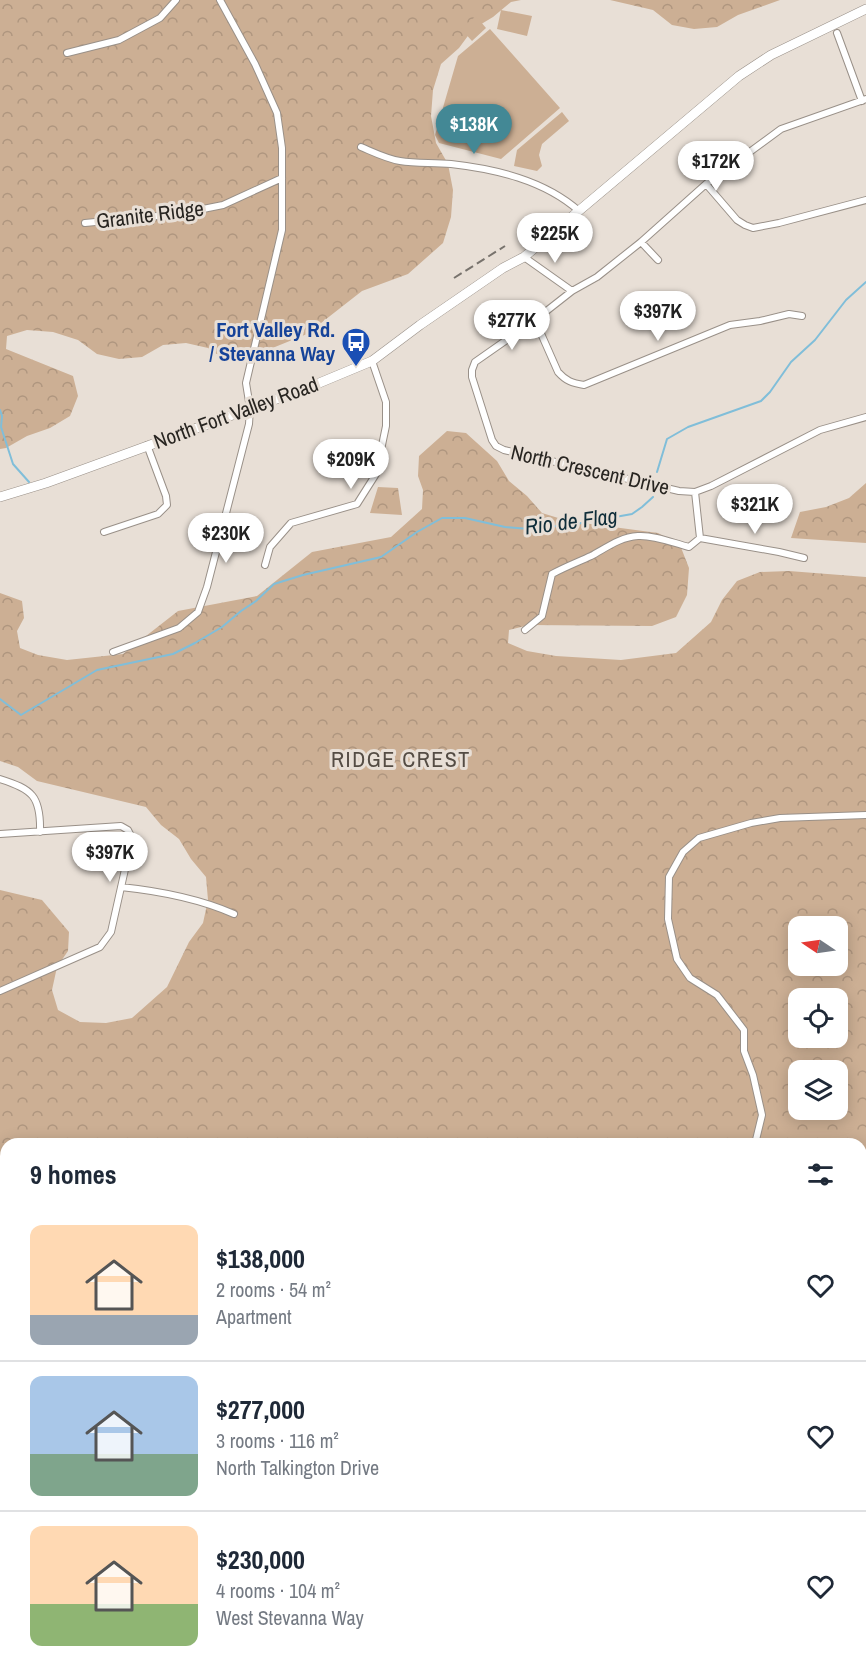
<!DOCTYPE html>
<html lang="en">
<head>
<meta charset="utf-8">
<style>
  :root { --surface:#fff; --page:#f6f6f7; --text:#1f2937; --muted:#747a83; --line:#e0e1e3; --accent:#438895 }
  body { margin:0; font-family:"Archivo Narrow",sans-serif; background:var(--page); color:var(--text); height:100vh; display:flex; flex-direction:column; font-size:22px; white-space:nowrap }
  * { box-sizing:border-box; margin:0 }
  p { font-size:20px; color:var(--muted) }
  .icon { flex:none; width:33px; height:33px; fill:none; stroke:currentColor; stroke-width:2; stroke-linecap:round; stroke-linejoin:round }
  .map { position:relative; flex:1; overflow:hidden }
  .details { position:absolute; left:0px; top:1138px; width:867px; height:536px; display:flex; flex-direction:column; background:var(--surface); border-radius:18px 18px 0 0; box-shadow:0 3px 15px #0003 }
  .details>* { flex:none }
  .needle { width:39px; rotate:283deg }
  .tools { position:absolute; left:788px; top:916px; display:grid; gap:12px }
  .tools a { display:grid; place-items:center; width:60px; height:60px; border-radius:12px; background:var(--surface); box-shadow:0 3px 15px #0003; font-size:30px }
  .price { position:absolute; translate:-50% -51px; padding:0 14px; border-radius:21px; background:#fff; color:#222; font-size:20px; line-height:39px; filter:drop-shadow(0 2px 3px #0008) }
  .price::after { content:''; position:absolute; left:50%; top:36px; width:18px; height:14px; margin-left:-9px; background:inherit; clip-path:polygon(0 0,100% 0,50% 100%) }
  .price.current { background:var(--accent); color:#fff }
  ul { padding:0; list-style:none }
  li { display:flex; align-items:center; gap:18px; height:150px; padding:0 30px }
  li+li { border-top:2px solid var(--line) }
  li span { display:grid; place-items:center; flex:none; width:168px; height:120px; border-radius:12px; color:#555 }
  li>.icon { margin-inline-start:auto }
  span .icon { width:72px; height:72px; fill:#fffc; stroke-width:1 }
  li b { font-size:26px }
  h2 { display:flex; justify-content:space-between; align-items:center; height:72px; padding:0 30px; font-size:26px }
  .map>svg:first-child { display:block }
</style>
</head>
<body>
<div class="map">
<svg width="866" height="1673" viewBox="0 0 866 1673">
  <defs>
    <pattern id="forest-crowns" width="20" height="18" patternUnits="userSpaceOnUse" patternTransform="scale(1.5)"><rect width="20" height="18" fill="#ccaf94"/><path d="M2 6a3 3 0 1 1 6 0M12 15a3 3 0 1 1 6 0" fill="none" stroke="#af967f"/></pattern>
  </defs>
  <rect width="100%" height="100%" fill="#e8dfd6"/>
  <path fill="url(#forest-crowns)" fill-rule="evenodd" d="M0,0H521L511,2L493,17L473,29L459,48L441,64L433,90L431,116L436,143L448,164L453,190L451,217L443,243L408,274L362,291L307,334L243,360L224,359L208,348L186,343L163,345L142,357L119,359L97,354L78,340L53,332L27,330L7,336L6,349L73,376L78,396L70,416L50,428L27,436L6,448L0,449Z
    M610,0H780L738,15L717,27L694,29L672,25L653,10Z
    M447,431L466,433L497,461L509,481L527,496L542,513L568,521L658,533L680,545L689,568L687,595L676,617L652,626L529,625L509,630L508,643L527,651L556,656L621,660L676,653L711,622L722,600L737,581L760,572L789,571L866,577V1468H861V1144H6V1668H425V1673H0V890L42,900L69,932L68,951L57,967L52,990L58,1010L80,1022L106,1023L132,1018L167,987L189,942L203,923L208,900L206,877L191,859L179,839L161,825L146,807L37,781L18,767L0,761V593L22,601L24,618L17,631L20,648L38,655L67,660L123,654L178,611L257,596L312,552L391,537L422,509L423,490L418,476L419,456ZM798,927H837V966H798ZM798,999H837V1038H798ZM798,1071H837V1110H798Z
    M866,483V543L791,538L800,512L826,507L849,498Z
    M378,487L398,488L402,515L370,513Z
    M861,1507L866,1509V1665L860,1673H458L459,1668H861Z"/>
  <path fill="#ccaf94" d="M501,10L532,16L527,36L497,29Z
    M476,16L486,28L472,41L461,29Z
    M490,29L560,108L501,159L439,143L435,135L458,56Z
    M562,112L569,121L542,144L539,155L542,166L537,171L514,166L517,150Z"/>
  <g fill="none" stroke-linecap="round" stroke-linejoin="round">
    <path stroke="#80bed9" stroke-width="2" d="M0,410L2,416L1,427L13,464L29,482
      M657,472L667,439L688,427L761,401L770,392L791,362L815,340L846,300L866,282
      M0,699L21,715L97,670L173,654L195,643L222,627L241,611L256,601L274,584L303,575L381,557L417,532L442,518H465L505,527L529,529L576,524L632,514L642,507L653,497"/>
    <g stroke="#999088" stroke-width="8">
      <path id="minor" d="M837,33L862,101
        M67,53L119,40L160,18L176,0
        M866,99L781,129L706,184L641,242L597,277L572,291L535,320L475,362L472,370V377L492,440L496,446L504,450L679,491L695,492L711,486L820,430L866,417
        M361,147C373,152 387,159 400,161C417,164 434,162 451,164C495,169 544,180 579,211
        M706,184L737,220L745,225L753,228L779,223L866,200
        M85,223L178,214L223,205L282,178
        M641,242L658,260
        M524,257L572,291
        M535,320L558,372C566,381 572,383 584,385L730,325L760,321L789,314L802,316
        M104,532L158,514L167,505L166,496L147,445
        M700,538L779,552L804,558
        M265,565L270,547L291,523L357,504L376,474L386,426V402L372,361
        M525,630L542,616L552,574C565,567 578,562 591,556C606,548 620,537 638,536C655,535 673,543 689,547L700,538L695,492
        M113,652L179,628L198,612L207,587L249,424L250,408L246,383L282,230V148L277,113L255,64L220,0
        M0,779C32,789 41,796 40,832
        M0,834L121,826L128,830L132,838L111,932L100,947L0,991
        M121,887C159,891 200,899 234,914
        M755,1144L762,1115L753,1075L744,1051V1030L717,995L690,978L677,959L668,919L669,877L683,852L699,838L751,823L780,818L866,815
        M861,1475L866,1477
        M861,1642L866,1620
        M190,1673L192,1668
        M416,1673L417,1668
        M854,1673L855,1668"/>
    </g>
    <g stroke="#999088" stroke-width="10">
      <path id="primary" d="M0,497L46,483L227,417L312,386L372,361L420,325L503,268L524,257L739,76L771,55L866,9"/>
    </g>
    <use href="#minor" stroke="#fff" stroke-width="6"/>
    <use href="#primary" stroke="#fff" stroke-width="9"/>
    <path stroke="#78736d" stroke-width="2" stroke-dasharray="9 4.5" stroke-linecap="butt" d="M454,278L505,246"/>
  </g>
  <defs>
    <g id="bus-pin" transform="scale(1.5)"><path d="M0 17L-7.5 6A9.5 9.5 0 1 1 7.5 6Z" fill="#1a4fb4" stroke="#e8dfd6"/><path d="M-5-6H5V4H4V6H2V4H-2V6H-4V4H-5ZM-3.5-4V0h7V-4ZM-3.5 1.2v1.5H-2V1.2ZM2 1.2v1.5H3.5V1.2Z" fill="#fff"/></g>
  </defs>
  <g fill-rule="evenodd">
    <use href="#bus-pin" x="356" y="342"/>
  </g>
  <g text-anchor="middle" stroke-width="6" stroke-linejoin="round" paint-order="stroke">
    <g font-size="21" fill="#282521" stroke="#e8dfd6">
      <text transform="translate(150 215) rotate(-7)" y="7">Granite Ridge</text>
      <text transform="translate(236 413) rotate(-20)" y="7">North Fort Valley Road</text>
      <text transform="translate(590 470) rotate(13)" y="7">North Crescent Drive</text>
    </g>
    <g font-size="21" font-weight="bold" fill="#164399" stroke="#e8dfd6" text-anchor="end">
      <text x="335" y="337">Fort Valley Rd.<tspan x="335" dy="24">/ Stevanna Way</tspan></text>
    </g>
    <g font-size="22" font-style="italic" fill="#0f2d39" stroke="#e8dfd6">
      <text transform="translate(571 521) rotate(-7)" y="8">Rio de Flag</text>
    </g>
    <g font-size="22" letter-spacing="1.5" fill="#544c44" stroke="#e8dfd6">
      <text x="401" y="767">RIDGE CREST</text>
    </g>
  </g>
</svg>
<div class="tools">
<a><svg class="needle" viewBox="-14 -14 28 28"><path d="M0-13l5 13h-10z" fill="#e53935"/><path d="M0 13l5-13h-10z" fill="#747a83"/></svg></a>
<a><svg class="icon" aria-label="locate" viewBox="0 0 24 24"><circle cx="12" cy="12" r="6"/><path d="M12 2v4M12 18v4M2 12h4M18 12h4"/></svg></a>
<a><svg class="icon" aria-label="layers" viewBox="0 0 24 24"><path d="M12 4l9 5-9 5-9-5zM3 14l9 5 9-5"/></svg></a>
</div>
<b class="price current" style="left:474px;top:155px">$138K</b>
<b class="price" style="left:716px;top:192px">$172K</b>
<b class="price" style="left:555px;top:264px">$225K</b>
<b class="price" style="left:658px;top:342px">$397K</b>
<b class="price" style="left:512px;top:351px">$277K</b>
<b class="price" style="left:351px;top:490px">$209K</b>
<b class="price" style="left:755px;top:535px">$321K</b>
<b class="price" style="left:226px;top:564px">$230K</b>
<b class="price" style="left:110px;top:883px">$397K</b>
<section class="details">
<h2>9 homes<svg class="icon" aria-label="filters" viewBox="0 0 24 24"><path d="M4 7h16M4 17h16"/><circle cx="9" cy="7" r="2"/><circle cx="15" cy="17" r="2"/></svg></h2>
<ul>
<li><span style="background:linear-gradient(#ffd9b3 75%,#9aa5b1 0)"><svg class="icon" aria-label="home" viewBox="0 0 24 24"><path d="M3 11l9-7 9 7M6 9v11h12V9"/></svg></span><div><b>$138,000</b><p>2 rooms · 54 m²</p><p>Apartment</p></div><svg class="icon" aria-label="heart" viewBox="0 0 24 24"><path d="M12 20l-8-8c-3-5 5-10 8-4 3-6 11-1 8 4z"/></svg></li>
<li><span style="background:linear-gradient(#a9c7e8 65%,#7fa58c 0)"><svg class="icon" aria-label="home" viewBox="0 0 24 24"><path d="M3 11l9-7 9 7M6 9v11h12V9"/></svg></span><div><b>$277,000</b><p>3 rooms · 116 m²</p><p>North Talkington Drive</p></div><svg class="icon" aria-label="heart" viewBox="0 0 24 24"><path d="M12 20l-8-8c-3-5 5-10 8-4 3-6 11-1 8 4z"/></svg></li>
<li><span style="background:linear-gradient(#ffd9b3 65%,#8fb573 0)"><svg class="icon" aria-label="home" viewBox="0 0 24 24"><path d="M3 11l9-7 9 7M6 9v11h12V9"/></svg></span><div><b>$230,000</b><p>4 rooms · 104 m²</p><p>West Stevanna Way</p></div><svg class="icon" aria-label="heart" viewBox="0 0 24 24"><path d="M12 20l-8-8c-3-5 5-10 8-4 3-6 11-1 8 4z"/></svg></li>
</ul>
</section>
</div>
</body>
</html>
